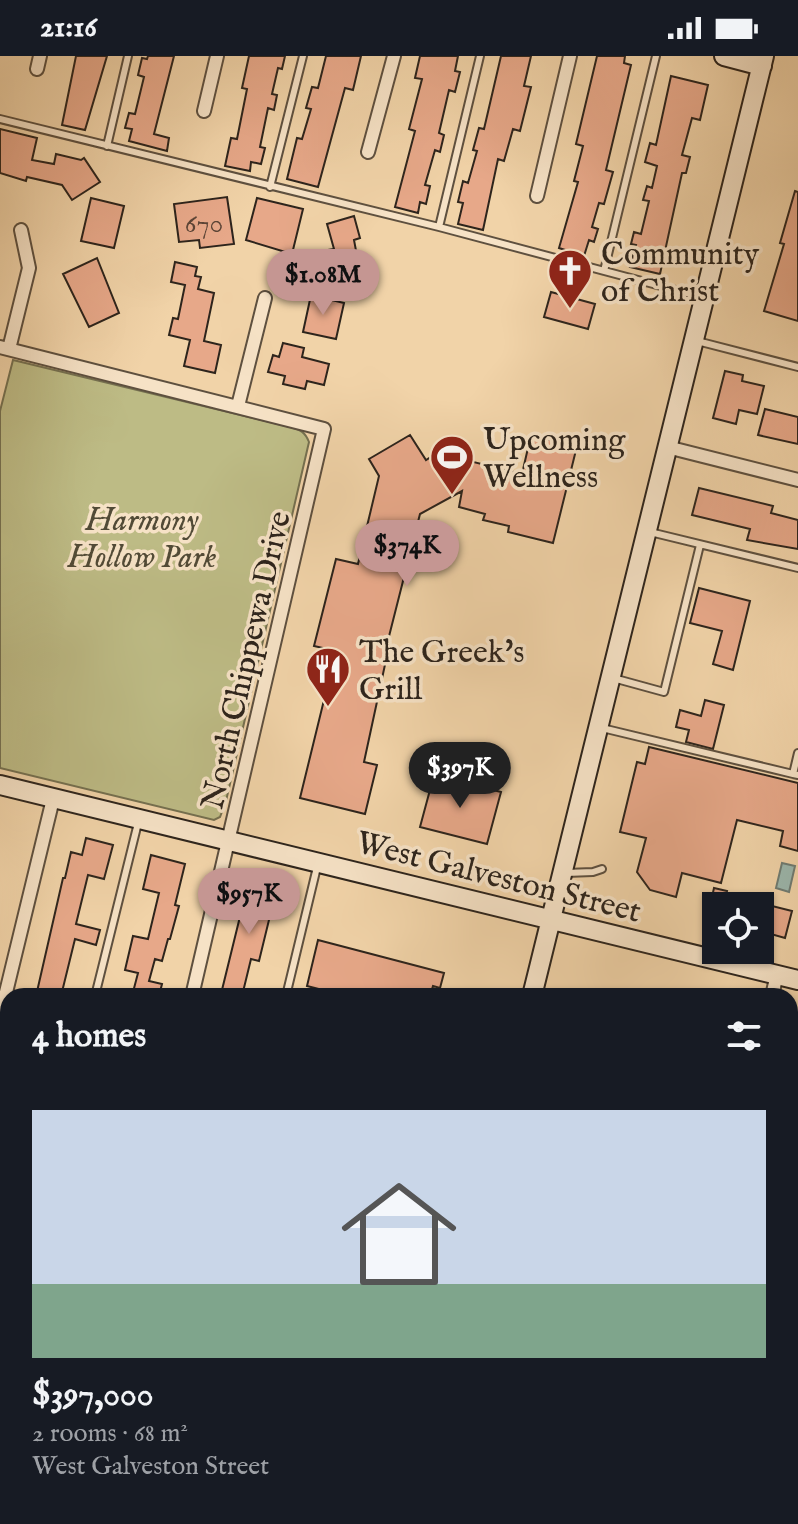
<!DOCTYPE html>
<html lang="en">
<head>
<meta charset="utf-8">
<style>
  :root { --surface:#171b24; --page:#20242c; --text:#f1f3f6; --muted:#9ea1a6; --accent:#c59692 }
  body { margin:0; font-family:"IM FELL English",serif; background:var(--page); color:var(--text); height:100vh; display:flex; flex-direction:column; font-size:30px; white-space:nowrap }
  * { box-sizing:border-box; margin:0 }
  p { font-size:26px; color:var(--muted) }
  .icon { flex:none; width:44px; height:44px; fill:none; stroke:currentColor; stroke-width:2; stroke-linecap:round; stroke-linejoin:round }
  .map { position:relative; flex:1; overflow:hidden }
  .drawer { position:absolute; left:0px; top:932px; width:798px; height:536px; display:flex; flex-direction:column; background:var(--surface); border-radius:24px 24px 0 0; box-shadow:0 2px 6px #0004 }
  .drawer>* { flex:none }
  .buttons { position:absolute; left:702px; top:836px; display:grid; gap:16px }
  .buttons a { display:grid; place-items:center; width:72px; height:72px; border-radius:0px; background:var(--surface); box-shadow:0 2px 6px #0004; font-size:40px }
  .price { position:absolute; translate:-50% -68px; padding:0 18px; border-radius:28px; background:var(--accent); color:#111; font-size:26px; line-height:52px; filter:drop-shadow(0 2px 4px #0008) }
  .price::after { content:''; position:absolute; left:50%; top:48px; width:24px; height:18px; margin-left:-12px; background:inherit; clip-path:polygon(0 0,100% 0,50% 100%) }
  .price.selected { background:#222; color:#fff }
  ul { padding:0; list-style:none }
  li { display:grid; align-content:center; gap:16px; height:424px; padding:0 32px }
  li span { display:grid; place-items:center; height:248px; border-radius:0px; color:#555 }
  li>.icon { margin-inline-start:auto }
  span .icon { width:144px; height:144px; fill:#fffc; stroke-width:1 }
  li b { font-size:34px }
  h2 { display:flex; justify-content:space-between; align-items:center; height:96px; padding:0 32px; font-size:34px }
  .status { display:flex; justify-content:space-between; align-items:center; height:56px; padding:0 40px; background:var(--surface); direction:ltr }
  .status svg { height:22px; fill:currentColor }
  .map>svg:first-child { display:block }
</style>
</head>
<body>
<div class="status"><b>21:16</b><svg viewBox="0 0 49 12"><path d="M0 12V9h3v3zM5 12V6h3v6zM10 12V3h3v9zM15 12V0h3v12zM26 1h20v11H26zM47 4h2v5h-2z"/></svg></div>
<div class="map">
<svg width="798" height="1468" viewBox="0 0 798 1468">
  <rect width="100%" height="100%" fill="#f1d3a8"/>
  <filter id="stains"><feTurbulence type="fractalNoise" baseFrequency=".0025" numOctaves="4"/><feColorMatrix values="0 0 0 0 .2 0 0 0 0 .09 0 0 0 0 .02 0 0 0 .5 -.17"/></filter>
  <radialGradient id="worn" r=".72"><stop offset=".6" stop-color="#630" stop-opacity="0"/><stop offset="1" stop-color="#630" stop-opacity=".3"/></radialGradient>
  <path fill="#bdbb85" stroke="#757050" stroke-width="2" d="M13,304L290,371C301,374 305,376 309,386L226,745L220,761L214,764L0,712V355Z
    M78,1460H298L296,1468H77Z"/>
  <path fill="#9bb7ad" stroke="#6f7c73" stroke-width="2" d="M782,807L795,810L789,836L776,832Z"/>
  <path fill="#e7a889" stroke="#2d241c" stroke-width="2" d="M76,0H107L85,74L62,69Z
    M148,0H174L154,78L169,82L167,95L129,85L132,73L125,72L129,57L135,58L144,21L138,19L142,2L147,3Z
    M249,0H285L282,13L278,12L272,38L277,39L274,54L268,52L260,91L265,92L261,108L251,106L250,115L225,110L231,82L237,83L247,33L242,32Z
    M326,0H361L353,34L345,32L318,131L287,123L297,82L302,83L311,53L306,52L312,31L318,32Z
    M420,0H458L455,15L460,16L455,36L449,34L439,77L444,79L440,96L435,94L425,129L430,130L426,148L420,146L418,157L395,151L415,75L409,73L422,23L415,22Z
    M501,0H531L524,30L531,31L520,75L513,73L504,105L498,103L483,174L458,168L463,147L458,146L463,125L468,127L477,95L473,94L479,72L484,73Z
    M597,0H625L624,7L631,9L606,114L613,116L604,148L599,147L592,171L598,173L594,186L589,184L584,200L559,192L578,126L574,125L583,90L576,88Z
    M671,20L708,29L700,64L692,62L682,99L690,101L686,117H682L660,218L630,211L636,189L631,188L634,176L641,178L649,145L643,144L647,130L652,132L657,110L645,106L650,87L656,89Z
    M0,73L37,82L32,104L54,108L56,98L81,104L84,102L100,126L72,144L62,129L27,121L26,125L0,117Z
    M795,135L798,136V265L764,255L784,188L780,187Z
    M227,141L234,188L200,192L199,184L179,186L174,148Z
    M91,142L124,150L114,192L81,185Z
    M257,142L303,153L292,198L246,184Z
    M354,160L360,182L354,184L360,216L321,224L315,196L334,193L327,168Z
    M97,202L119,257L89,271L63,218Z
    M175,206L197,211L195,220L201,221L198,233L214,237L204,285L221,289L215,317L184,310L190,284L169,279L173,262L178,263L185,229L171,226Z
    M551,236L595,248L588,273L544,261Z
    M311,239L344,247L336,283L303,276Z
    M283,287L304,292L302,301L329,308L324,329L307,325L305,333L283,328L285,320L268,316L273,299L279,301Z
    M725,315L743,319L742,325L764,330L757,358L739,354L736,368L713,362Z
    M765,353L798,361V388L758,379Z
    M410,379L426,404L437,397L522,418L531,379L577,390L553,487L508,476L509,470L483,464L485,458L459,451L462,435L420,458L383,604H386L364,706L377,709L365,758L300,742L336,595L314,590L336,503L358,508L379,420L369,403Z
    M699,432L773,450L771,457L798,464V493L747,484L750,473L692,459Z
    M699,532L750,545L733,614L713,608L722,575L690,567Z
    M705,644L724,649L713,693L686,686L689,674L676,671L680,654L701,660Z
    M649,691L798,727V795L780,790L783,775L737,764L721,827L682,817L676,841L650,834L637,816L646,782L620,776L637,706L645,708Z
    M434,719L501,736L487,788L420,771Z
    M86,782L113,789L104,823L88,819L76,868L100,874L96,889L75,883L61,940H36L63,822H65L71,796L82,799Z
    M151,799L185,808L175,849L179,850L170,883H168L162,905L155,903L149,925L162,928L159,940H132L138,917L125,914L133,880L148,883L159,837L143,833Z
    M249,824L277,831L259,905L251,903L242,940H231L221,938Z
    M714,832L727,835L726,839L753,846V850H710Z
    M760,847L792,855L785,882L760,875Z
    M318,884L444,917L440,932L433,930L430,940H346L307,930Z"/>
  <g fill="none" stroke-linecap="round" stroke-linejoin="round">
    <g stroke="#5e503f" stroke-width="10">
      <path id="lane" d="M0,63L439,171L702,241
        M107,90L128,0
        M270,131L303,0
        M439,171L480,0
        M604,215L656,0
        M697,285L798,311
        M650,476L798,512
        M613,622L664,636L700,489
        M602,672L793,718
        M798,697L793,718L798,719
        M566,817L593,816L602,813
        M95,940L138,767
        M286,940L318,807
        M0,1289L8,1291"/>
    </g>
    <g stroke="#5e503f" stroke-width="16">
      <path id="street" d="M37,13L40,0
        M204,55L217,0
        M368,96L394,0
        M537,140L570,0
        M0,291L324,373L192,940
        M9,293L29,212L21,174
        M238,350L265,242
        M667,391L798,424
        M772,940L777,918
        M0,961L53,743
        M790,1040L798,1043
        M0,1199L8,1201
        M790,1279L798,1281"/>
    </g>
    <g stroke="#2d241c" stroke-width="22">
      <path id="secondary" d="M724,0L762,10
        M0,729L798,924
        M532,940L764,0
        M403,1468L405,1460"/>
    </g>
    <use href="#lane" stroke="#f6e2c6" stroke-width="6"/>
    <use href="#street" stroke="#f6e2c6" stroke-width="12"/>
    <use href="#secondary" stroke="#f6e2c6" stroke-width="18"/>
  </g>
  <defs>
    <g id="church-pin" transform="scale(2.3)"><path d="M0 17L-7.5 6A9.5 9.5 0 1 1 7.5 6Z" fill="#8f2418" stroke="#f6e2c6"/><path d="M-1.2-6h2.4v3.5h3.3v2.4h-3.3V6h-2.4V-.1h-3.3v-2.4h3.3Z" fill="#fff"/></g>
    <g id="stadium-pin" transform="scale(2.3)"><path d="M0 17L-7.5 6A9.5 9.5 0 1 1 7.5 6Z" fill="#8f2418" stroke="#f6e2c6"/><path d="M0-5a6.5 5 0 1 0 0 10a6.5 5 0 1 0 0-10ZM-3.5-1.8h7v3.6h-7Z" fill="#fff"/></g>
    <g id="restaurant-pin" transform="scale(2.3)"><path d="M0 17L-7.5 6A9.5 9.5 0 1 1 7.5 6Z" fill="#8f2418" stroke="#f6e2c6"/><path d="M-5-6h1v4h1v-4h1v4h1v-4h1v5L-1.5 .5V6h-2V.5L-5-1ZM5-6V6H3V1.5H1.5Q1.5-4 5-6Z" fill="#fff"/></g>
  </defs>
  <g fill-rule="evenodd">
    <use href="#church-pin" x="570" y="215"/>
    <use href="#stadium-pin" x="452" y="401"/>
    <use href="#restaurant-pin" x="328" y="613"/>
  </g>
  <g text-anchor="middle" stroke-width="7" stroke-linejoin="round" paint-order="stroke">
    <g font-size="28" fill="#5c4537">
      <text x="204" y="176">670</text>
    </g>
    <g font-size="32" fill="#2d241c" stroke="#f6e2c6" text-anchor="start">
      <text x="601" y="208">Community<tspan x="601" dy="37">of Christ</tspan></text>
      <text x="483" y="394">Upcoming<tspan x="483" dy="37">Wellness</tspan></text>
      <text x="359" y="606">The Greek's<tspan x="359" dy="37">Grill</tspan></text>
    </g>
    <g font-size="32" font-style="italic" fill="#514a36" stroke="#f6e2c6">
      <text x="142" y="474">Harmony<tspan x="142" dy="37">Hollow Park</tspan></text>
    </g>
    <g font-size="32" fill="#2d241c" stroke="#f6e2c6">
      <text transform="translate(245 604) rotate(-77)" y="11">North Chippewa Drive</text>
      <text transform="translate(499 820) rotate(14)" y="11">West Galveston Street</text>
    </g>
  </g>
  <rect width="100%" height="100%" filter="url(#stains)"/>
  <rect width="100%" height="100%" fill="url(#worn)"/>
</svg>
<div class="buttons">
<a><svg class="icon" aria-label="locate" viewBox="0 0 24 24"><circle cx="12" cy="12" r="6"/><path d="M12 2v4M12 18v4M2 12h4M18 12h4"/></svg></a>
</div>
<b class="price" style="left:323px;top:261px">$1.08M</b>
<b class="price" style="left:407px;top:532px">$374K</b>
<b class="price selected" style="left:460px;top:754px">$397K</b>
<b class="price" style="left:249px;top:880px">$957K</b>
<section class="drawer">
<h2>4 homes<svg class="icon" aria-label="filters" viewBox="0 0 24 24"><path d="M4 7h16M4 17h16"/><circle cx="9" cy="7" r="2"/><circle cx="15" cy="17" r="2"/></svg></h2>
<ul>
<li><span style="background:linear-gradient(#c9d6e8 70%,#7fa58c 0)"><svg class="icon" aria-label="home" viewBox="0 0 24 24"><path d="M3 11l9-7 9 7M6 9v11h12V9"/></svg></span><div><b>$397,000</b><p>2 rooms · 68 m²</p><p>West Galveston Street</p></div></li>
</ul>
</section>
</div>
</body>
</html>
